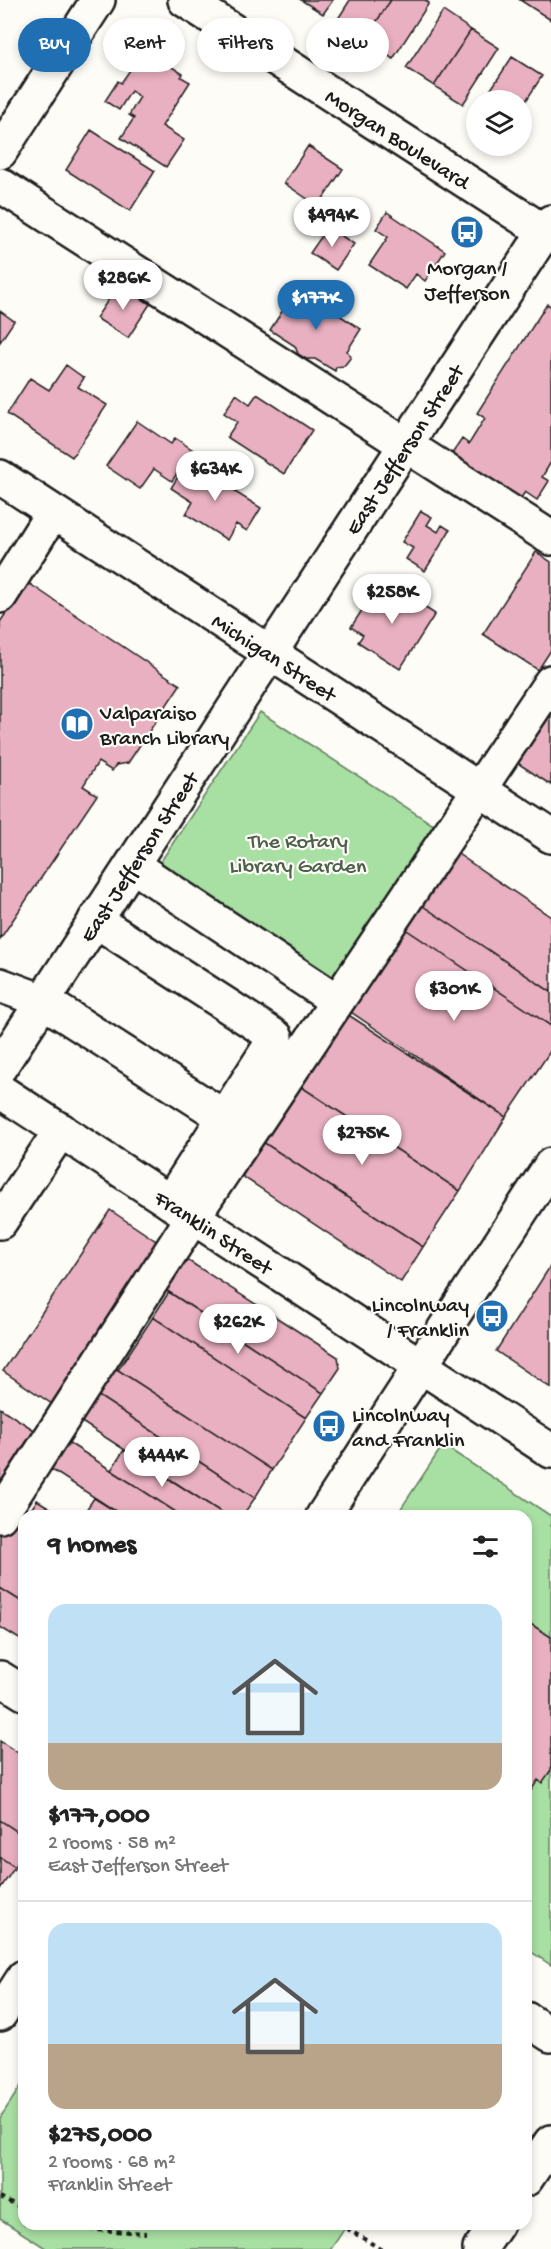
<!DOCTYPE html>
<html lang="en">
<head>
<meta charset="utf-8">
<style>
  :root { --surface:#fff; --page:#f6f6f6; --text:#222; --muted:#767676; --line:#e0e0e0; --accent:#1f6fb2 }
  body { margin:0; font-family:"Gochi Hand",sans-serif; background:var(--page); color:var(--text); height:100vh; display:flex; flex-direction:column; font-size:22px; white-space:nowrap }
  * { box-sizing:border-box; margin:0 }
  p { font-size:20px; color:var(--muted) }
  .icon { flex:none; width:33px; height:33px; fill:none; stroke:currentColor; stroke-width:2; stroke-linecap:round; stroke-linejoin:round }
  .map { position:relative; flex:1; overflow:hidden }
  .details { position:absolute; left:18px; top:1510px; width:514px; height:720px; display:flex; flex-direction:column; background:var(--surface); border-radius:18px; box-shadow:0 3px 9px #0003 }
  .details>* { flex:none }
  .hud { position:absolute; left:18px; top:18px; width:516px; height:54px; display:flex; gap:12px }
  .fabs { position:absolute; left:466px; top:90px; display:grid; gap:12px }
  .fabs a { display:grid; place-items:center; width:66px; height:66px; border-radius:50%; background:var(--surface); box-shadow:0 3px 9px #0003; font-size:30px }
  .price { position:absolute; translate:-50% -51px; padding:0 14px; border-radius:21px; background:#fff; color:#222; font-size:20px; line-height:39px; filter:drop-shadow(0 2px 3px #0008) }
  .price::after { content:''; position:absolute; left:50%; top:36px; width:18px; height:14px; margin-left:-9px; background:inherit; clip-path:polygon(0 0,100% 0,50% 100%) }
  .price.active { background:var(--accent); color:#fff }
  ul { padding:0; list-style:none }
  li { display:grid; align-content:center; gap:12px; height:318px; padding:0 30px }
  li+li { border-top:2px solid var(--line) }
  li span { display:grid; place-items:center; height:186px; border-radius:18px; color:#555 }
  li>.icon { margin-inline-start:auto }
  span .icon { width:108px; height:108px; fill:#fffc; stroke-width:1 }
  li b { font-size:26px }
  h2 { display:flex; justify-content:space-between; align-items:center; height:72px; padding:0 30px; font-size:26px }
  .chip { padding:0 21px; border-radius:27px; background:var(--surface); box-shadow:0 3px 9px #0003; font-size:21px; line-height:54px }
  .chip.active { background:var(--accent); color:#fff }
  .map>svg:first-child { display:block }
</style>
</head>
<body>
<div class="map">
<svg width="551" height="2249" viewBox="0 0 551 2249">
  <rect width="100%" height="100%" fill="#fdfcf7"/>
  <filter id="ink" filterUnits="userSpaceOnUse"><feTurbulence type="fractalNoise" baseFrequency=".0167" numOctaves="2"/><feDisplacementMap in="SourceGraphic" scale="12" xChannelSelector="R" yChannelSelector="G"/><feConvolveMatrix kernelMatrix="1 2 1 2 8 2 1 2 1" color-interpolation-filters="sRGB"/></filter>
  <g filter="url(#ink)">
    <path fill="#a8dfa2" stroke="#627e5f" stroke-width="1.5" d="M260,712L435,826L337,981L153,873Z
      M443,1445L551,1516V1965L527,1949L526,1516H396Z
      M24,2081V2224L347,2225L331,2249H47L0,2219V2118Z"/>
    <path fill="#e9b0c1" stroke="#1c1c1c" stroke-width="1.5" d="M301,0H333L323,14Z
      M350,0H391L364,40L336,22Z
      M391,0H425L429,3L393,59L364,40Z
      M520,0H551V20Z
      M443,11L471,30L434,86L406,68Z
      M471,30L499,48L463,104L434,86Z
      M148,52L183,74L181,77L190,82L162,126L184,140L166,167L121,138L134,118L129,115L140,97L131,91L119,110L105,101L118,81L121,83L139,57L143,60Z
      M512,57L542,76L522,107V100H484Z
      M91,130L155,171L130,211L66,170Z
      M308,146L343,169L318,206L284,183Z
      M387,212L445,251L425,281L416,274L406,289L369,265L388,237L376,229Z
      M328,227L354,244L336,270L310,253Z
      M119,284L150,304L128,338L96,318Z
      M297,288L361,329L347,351L351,357L344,366L336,367L335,371L315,359H306L298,354L295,346L270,330Z
      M547,304L551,306V462L542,477L549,481L537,500L525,492L516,505L449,458L462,439L469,444L485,418L477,413Z
      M0,311L14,321L0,342Z
      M66,365L84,378L78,387L107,405L72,457L7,414L30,378L49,390Z
      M236,394L250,404L257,394L312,430L284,474L227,437L237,422L224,413Z
      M137,421L171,444L175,438L193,450L172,481L154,469L140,489L106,466Z
      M185,465L208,480L213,472L238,487L235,492L261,508L247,531L236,524L227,540L186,514L193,502L171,488Z
      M421,511L432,517L427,525L438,532L442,525L450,530L425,571L406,559L413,548L402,542Z
      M536,552L551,562V650L538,670L483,634Z
      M27,582L180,685L128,763L116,765L112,771L98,762L83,786L97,795L0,939V622Z
      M387,583L435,614L400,669L358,642L363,635L351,627L372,595L378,599Z
      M551,709V785L513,760Z
      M455,852L551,917V992L420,904Z
      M420,904L551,992V1026L404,928Z
      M404,928L551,1026V1050L506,1117L348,1010Z
      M347,1014L506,1117L460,1191L300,1086Z
      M300,1086L460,1191L423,1247L263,1142Z
      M263,1142L423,1247L401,1282L242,1176Z
      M110,1210L165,1247L58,1408L3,1371Z
      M184,1258L338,1357L340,1368L323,1393L164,1289Z
      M551,1265V1388L496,1351Z
      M169,1292L323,1393L306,1418L153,1317Z
      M153,1317L306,1418L272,1470L118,1370Z
      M112,1366L272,1470L255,1498L94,1393Z
      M94,1393L255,1498L242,1516H227L77,1419Z
      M0,1408L42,1435L0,1499Z
      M63,1439L182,1516H123L46,1466Z
      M124,1450L227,1516H182L111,1470Z
      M94,1498L123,1516H82Z
      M37,1500L63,1516H27Z
      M10,1520L24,1530V1603L0,1588V1536Z
      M0,1588L24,1603V1642L0,1627Z
      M526,1621L551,1637V1770L542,1783L538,1780L526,1798Z
      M0,1741L24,1757V1836L0,1820Z
      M0,1820L24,1836V1852L15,1867L0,1857Z
      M0,1857L15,1867L0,1889Z"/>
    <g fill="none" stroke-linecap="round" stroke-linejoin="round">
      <g stroke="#1c1c1c" stroke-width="38">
        <g id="minor">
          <path id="s1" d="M185,0L551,236"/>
          <path d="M0,152L98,0"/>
          <path d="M0,185L551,538"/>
          <path id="s2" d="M0,477L551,836"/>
          <path d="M0,596L53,512"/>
          <path d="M132,865L337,1001"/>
          <path d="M95,920L276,1037L170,1202"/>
          <path d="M0,985L43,1001L224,1117"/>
          <path id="s3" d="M0,1067L551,222"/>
          <path d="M0,1222L61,1130"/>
          <path d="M0,1516L193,1217L551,682"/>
          <path d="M526,2179L551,2142"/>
          <path d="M480,2249L497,2224"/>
        </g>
      </g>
      <g stroke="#1c1c1c" stroke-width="38">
        <g id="major">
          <path id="s4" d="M0,1091L551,1451"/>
          <path d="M323,1516L551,1165"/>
          <path d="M0,1678L24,1693"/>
          <path d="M0,2014L24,1977"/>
          <path d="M526,2019L551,2035"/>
        </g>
      </g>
      <path stroke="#1c1c1c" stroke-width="4" stroke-dasharray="4.5 4.5" stroke-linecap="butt" d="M0,2197L24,2209
        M63,2224L94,2230L146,2233
        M339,2224L381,2249"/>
      <use href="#minor" stroke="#fdfcf7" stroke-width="33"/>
      <use href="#major" stroke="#fdfcf7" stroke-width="33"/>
    </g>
  </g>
  <defs>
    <g id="bus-disc" transform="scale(1.725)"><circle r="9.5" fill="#1f6fb2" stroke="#fdfcf7"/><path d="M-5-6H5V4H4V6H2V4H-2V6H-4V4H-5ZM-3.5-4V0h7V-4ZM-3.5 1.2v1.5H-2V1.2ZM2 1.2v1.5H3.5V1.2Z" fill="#fff"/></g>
    <g id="library-disc" transform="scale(1.725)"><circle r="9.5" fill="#1f6fb2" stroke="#fdfcf7"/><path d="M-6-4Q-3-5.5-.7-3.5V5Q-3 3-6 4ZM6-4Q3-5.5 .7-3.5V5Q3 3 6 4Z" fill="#fff"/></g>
  </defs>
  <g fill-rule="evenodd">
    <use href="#bus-disc" x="467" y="232"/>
    <use href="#library-disc" x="77" y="724"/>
    <use href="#bus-disc" x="492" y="1316"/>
    <use href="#bus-disc" x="329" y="1426"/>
  </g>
  <g text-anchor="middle" stroke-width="4.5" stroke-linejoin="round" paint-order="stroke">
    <g font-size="22" fill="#1c1c1c" stroke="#fdfcf7">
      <text dy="8" stroke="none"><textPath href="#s1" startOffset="254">Morgan Boulevard</textPath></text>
      <text dy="8" stroke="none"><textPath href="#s3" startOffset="738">East Jefferson Street</textPath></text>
      <text dy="8" stroke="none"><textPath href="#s2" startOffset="328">Michigan Street</textPath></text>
      <text dy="8" stroke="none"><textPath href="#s3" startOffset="252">East Jefferson Street</textPath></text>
      <text dy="8" stroke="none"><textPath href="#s4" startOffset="256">Franklin Street</textPath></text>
    </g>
    <g font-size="22" fill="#1c1c1c" stroke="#fdfcf7" text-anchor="start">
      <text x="467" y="274" text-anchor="middle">Morgan /<tspan x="467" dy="25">Jefferson</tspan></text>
      <text x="100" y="719">Valparaiso<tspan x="100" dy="25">Branch Library</tspan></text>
      <text x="469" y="1311" text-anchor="end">Lincolnway<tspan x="469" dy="25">/ Franklin</tspan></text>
      <text x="352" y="1421">Lincolnway<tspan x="352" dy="25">and Franklin</tspan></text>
    </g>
    <g font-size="22" fill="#4d604b" stroke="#fdfcf7">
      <text x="298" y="847">The Rotary<tspan x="298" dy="25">Library Garden</tspan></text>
    </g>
  </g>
</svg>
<div class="fabs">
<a><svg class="icon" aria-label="layers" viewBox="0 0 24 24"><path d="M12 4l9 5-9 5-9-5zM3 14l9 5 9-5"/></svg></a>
</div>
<b class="price" style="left:332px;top:248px">$494K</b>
<b class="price" style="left:123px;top:311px">$286K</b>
<b class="price active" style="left:316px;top:331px">$177K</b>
<b class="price" style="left:215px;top:502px">$634K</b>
<b class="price" style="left:392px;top:625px">$258K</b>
<b class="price" style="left:454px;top:1022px">$301K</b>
<b class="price" style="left:362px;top:1166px">$275K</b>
<b class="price" style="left:238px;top:1355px">$262K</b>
<b class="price" style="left:162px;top:1488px">$444K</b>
<div class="hud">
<a class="chip active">Buy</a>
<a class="chip">Rent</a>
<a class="chip">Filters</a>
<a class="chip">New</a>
</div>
<section class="details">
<h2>9 homes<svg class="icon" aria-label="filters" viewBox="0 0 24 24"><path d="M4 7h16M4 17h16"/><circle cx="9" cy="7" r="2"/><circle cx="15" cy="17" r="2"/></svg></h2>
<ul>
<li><span style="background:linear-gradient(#bfe0f5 75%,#b9a48a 0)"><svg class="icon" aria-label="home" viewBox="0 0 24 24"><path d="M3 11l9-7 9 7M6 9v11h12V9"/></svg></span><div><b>$177,000</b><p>2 rooms · 58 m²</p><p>East Jefferson Street</p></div></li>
<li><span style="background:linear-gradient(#bfe0f5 65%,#b9a48a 0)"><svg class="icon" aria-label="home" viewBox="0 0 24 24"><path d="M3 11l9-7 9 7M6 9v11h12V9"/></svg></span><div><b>$275,000</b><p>2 rooms · 68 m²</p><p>Franklin Street</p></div></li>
</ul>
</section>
</div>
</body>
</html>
